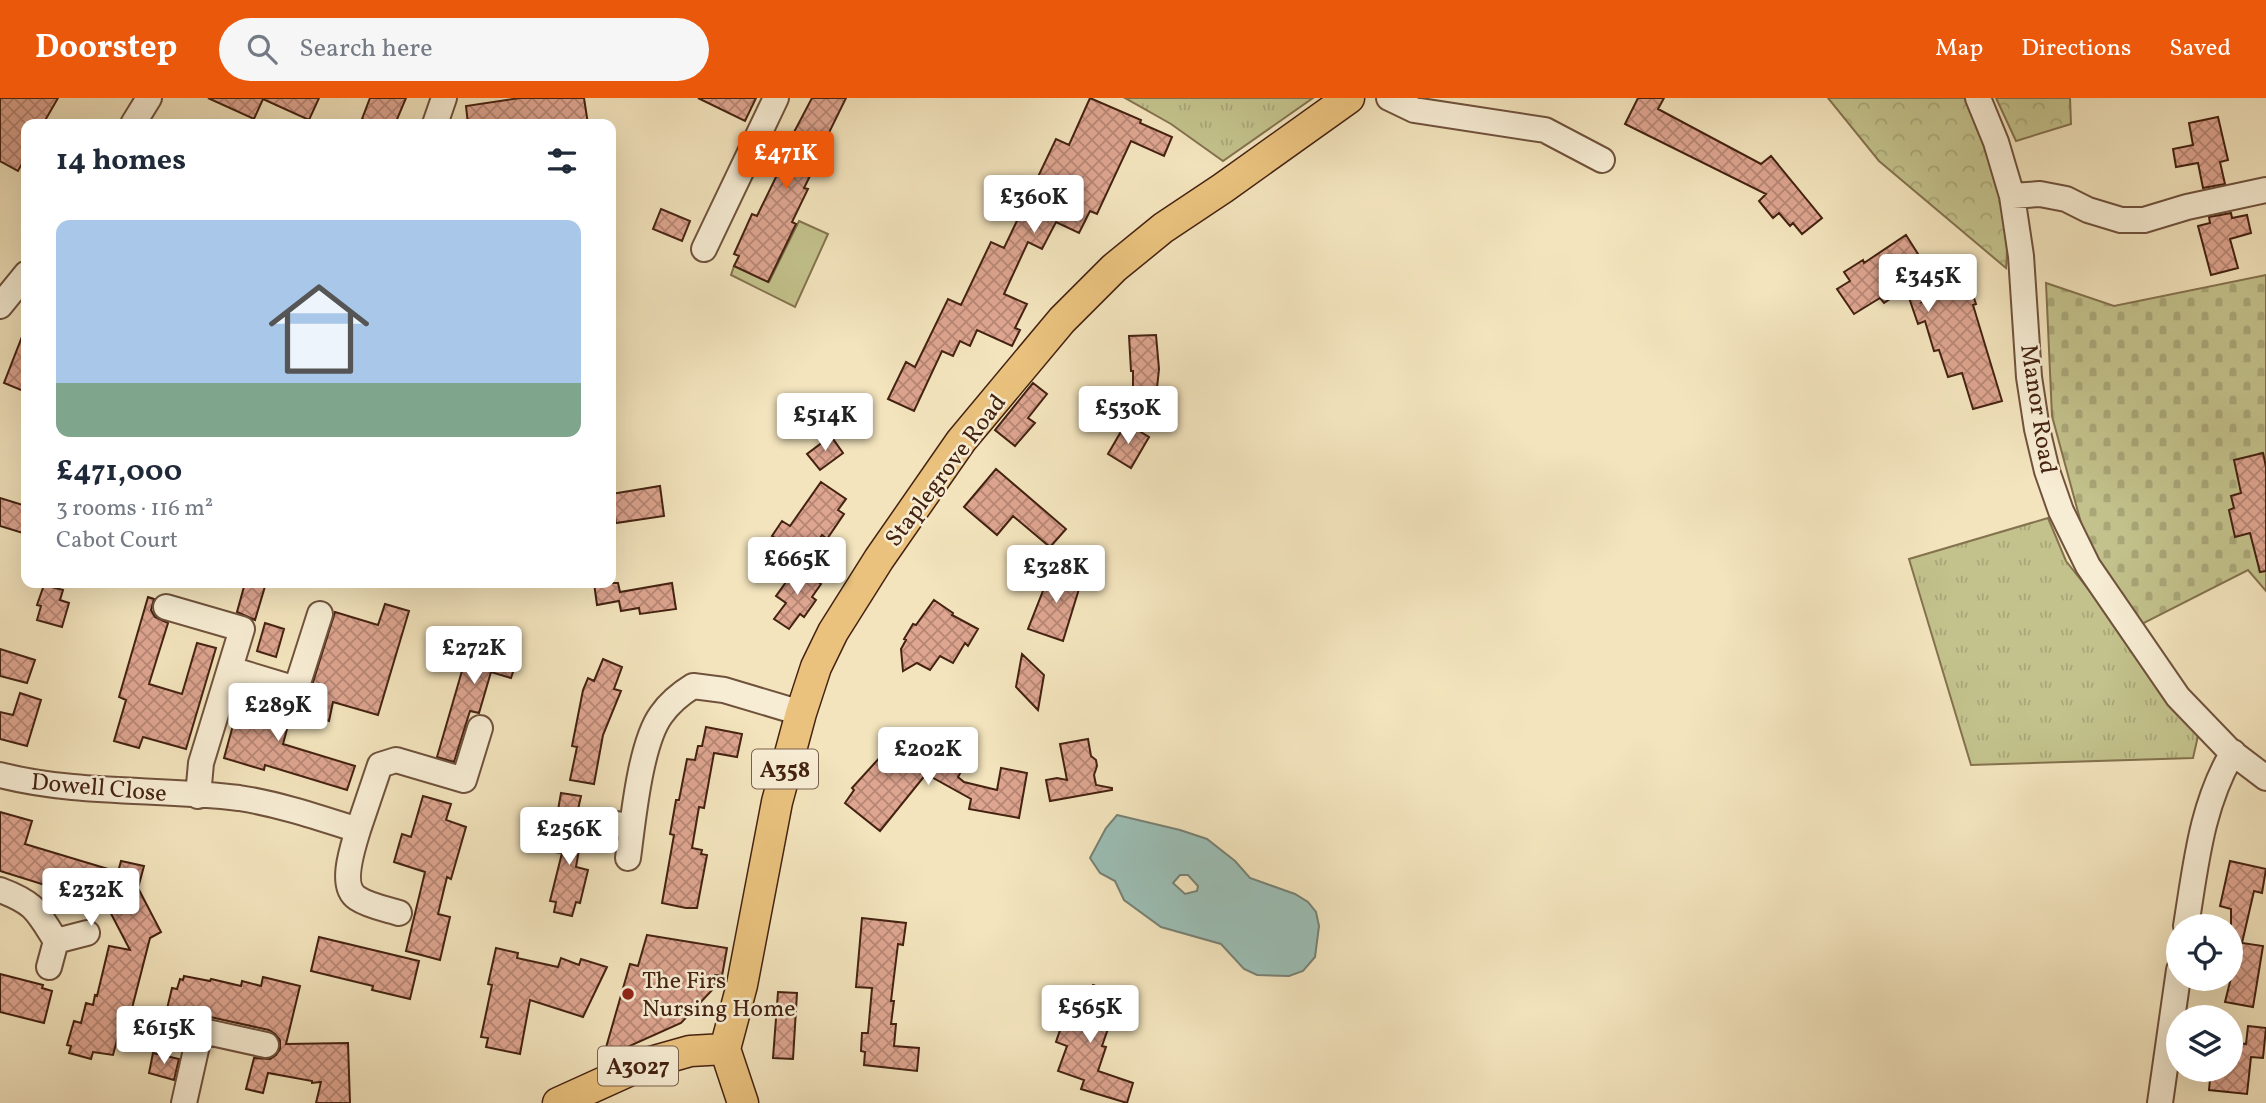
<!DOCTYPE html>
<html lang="en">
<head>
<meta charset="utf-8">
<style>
  :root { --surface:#fff; --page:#f6f6f7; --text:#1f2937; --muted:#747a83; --line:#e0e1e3; --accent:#ea580c }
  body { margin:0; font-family:Vollkorn,serif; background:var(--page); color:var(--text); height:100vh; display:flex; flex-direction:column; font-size:26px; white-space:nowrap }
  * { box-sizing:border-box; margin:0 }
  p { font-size:23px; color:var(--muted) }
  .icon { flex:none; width:38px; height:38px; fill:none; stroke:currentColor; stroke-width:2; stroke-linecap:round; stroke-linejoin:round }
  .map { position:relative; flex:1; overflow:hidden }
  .details { position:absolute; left:21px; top:21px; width:595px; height:469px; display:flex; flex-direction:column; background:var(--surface); border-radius:14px; box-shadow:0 7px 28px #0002 }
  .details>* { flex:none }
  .buttons { position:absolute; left:2166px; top:816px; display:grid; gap:14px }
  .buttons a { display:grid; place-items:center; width:77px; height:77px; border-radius:50%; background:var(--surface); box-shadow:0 7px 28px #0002; font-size:35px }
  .price { position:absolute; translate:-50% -60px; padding:0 16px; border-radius:7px; background:#fff; color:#222; font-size:23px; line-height:46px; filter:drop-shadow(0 2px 4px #0008) }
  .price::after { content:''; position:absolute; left:50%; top:42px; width:21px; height:16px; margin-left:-10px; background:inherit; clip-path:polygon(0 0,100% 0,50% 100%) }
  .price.active { background:var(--accent); color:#fff }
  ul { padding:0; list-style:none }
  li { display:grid; align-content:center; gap:14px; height:371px; padding:0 35px }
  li+li { border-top:2px solid var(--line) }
  li span { display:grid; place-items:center; height:217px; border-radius:14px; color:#555 }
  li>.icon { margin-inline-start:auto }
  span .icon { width:126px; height:126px; fill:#fffc; stroke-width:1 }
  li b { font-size:30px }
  h2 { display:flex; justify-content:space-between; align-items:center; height:84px; padding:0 35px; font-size:30px }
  header { display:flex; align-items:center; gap:42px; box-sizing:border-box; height:98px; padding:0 35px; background:var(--accent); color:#fff }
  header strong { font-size:33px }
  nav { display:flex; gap:38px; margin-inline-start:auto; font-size:24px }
  .search { width:490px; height:63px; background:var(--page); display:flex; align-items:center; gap:18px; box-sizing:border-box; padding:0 24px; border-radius:38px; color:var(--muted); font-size:26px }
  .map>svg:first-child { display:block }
</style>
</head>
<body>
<header>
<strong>Doorstep</strong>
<div class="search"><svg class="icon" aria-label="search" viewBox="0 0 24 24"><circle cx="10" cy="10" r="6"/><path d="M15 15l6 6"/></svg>Search here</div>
<nav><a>Map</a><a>Directions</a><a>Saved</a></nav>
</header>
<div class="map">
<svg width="2266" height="1005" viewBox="0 0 2266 1005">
  <defs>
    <pattern id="forest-crowns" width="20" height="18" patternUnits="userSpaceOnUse" patternTransform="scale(1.75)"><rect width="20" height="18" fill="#c3c28c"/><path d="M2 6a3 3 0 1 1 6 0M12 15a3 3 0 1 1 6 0" fill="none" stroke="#a9a678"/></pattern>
    <pattern id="cemetery-stones" width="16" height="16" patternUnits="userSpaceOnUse" patternTransform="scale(1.75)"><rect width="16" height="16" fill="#c3c28c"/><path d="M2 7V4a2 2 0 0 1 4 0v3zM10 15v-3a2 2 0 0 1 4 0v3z" fill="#a9a678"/></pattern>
    <pattern id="park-tufts" width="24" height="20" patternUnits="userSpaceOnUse" patternTransform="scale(1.75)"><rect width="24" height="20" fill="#c3c28c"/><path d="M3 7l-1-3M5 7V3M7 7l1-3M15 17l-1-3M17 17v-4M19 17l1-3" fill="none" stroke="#a9a678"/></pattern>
    <pattern id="building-cross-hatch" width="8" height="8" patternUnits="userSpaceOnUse" patternTransform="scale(1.75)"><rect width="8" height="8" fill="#dea590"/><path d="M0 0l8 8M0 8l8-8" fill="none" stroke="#b68674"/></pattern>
  </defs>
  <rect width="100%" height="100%" fill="#f3e4bd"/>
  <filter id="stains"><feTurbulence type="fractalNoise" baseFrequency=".00286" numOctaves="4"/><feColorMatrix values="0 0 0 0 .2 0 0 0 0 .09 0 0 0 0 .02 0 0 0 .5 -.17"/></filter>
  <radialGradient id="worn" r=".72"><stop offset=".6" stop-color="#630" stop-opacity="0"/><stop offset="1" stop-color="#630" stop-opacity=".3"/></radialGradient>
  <path fill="#c3c28c" stroke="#84724e" stroke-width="2" d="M799,123L828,136L795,209L731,177L734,168L769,184Z"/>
  <path fill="url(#forest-crowns)" stroke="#84724e" stroke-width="2" d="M1828,0H1968C1988,56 2012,110 2006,170L1879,63Z
    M1996,0H2070L2071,26L2016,43Z"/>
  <path fill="url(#cemetery-stones)" stroke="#84724e" stroke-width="2" d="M2266,177V493L2248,472L2136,529L2084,436L2052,318L2046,185L2114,208Z"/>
  <path fill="url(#park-tufts)" stroke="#84724e" stroke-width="2" d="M1125,0H1313L1223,63L1171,26Z
    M2048,420L2066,463L2123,535L2198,638L2193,660L1971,667L1909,461Z"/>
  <path fill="#9bbeb5" stroke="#788073" stroke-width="2" fill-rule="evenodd" d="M1117,717L1180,732L1207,741L1235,763L1250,780L1295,796L1308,804L1316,814L1319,828L1315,859L1303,873L1289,878L1257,877L1244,871L1221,846L1161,829L1124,802L1115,783L1100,775L1090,760L1106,730ZM1180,777H1188L1198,788L1197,793L1185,796L1173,785Z"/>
  <path fill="url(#building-cross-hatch)" stroke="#421" stroke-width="2" d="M0,0H58L43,26H26V58L18,73L0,63Z
    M208,0H319L309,22L263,1L254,21Z
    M370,0H406L395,26H373L362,21Z
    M520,0H584L588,26H468L466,8Z
    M698,0H756L745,23Z
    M812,0H846L816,61L818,62L804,90L808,91L792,124L796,126L768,184L734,168L739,158L734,156L752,116L757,118L777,77L773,74Z
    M1090,0L1141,22L1140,25L1172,39L1164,58L1131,43L1097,116L1090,113L1079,135L1056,124L1042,151L1028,144L1004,196L1027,206L1015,230L1020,232L1012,248L977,232L970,248L960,243L953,258L942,253L914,313L888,301L906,264L915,269L948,201L961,207L991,144L1004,150L1056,41L1069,47Z
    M1638,0H1664L1658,11L1761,66L1771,58L1822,120L1802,136L1793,125L1790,128L1779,115L1773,120L1759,103L1766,96L1625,26Z
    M2218,19L2228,62L2220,64L2225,86L2203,90L2198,65L2176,69L2173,51L2193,47L2189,25Z
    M661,111L690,123L682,143L653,131Z
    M2231,115L2232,120L2247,117L2251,135L2230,141L2238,170L2211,177L2198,128L2210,125L2209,119Z
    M1906,137L1937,186L1922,204L1970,188L1976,206L1973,207L2002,303L1973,311L1962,275L1948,279L1939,252L1934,253L1925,223L1918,226L1907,194L1898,200L1896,197L1884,205L1880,200L1854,216L1837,191L1850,183L1844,174L1863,162L1864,165Z
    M25,231H26V294L4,285Z
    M1156,237L1159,271L1155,309L1133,310V273H1131L1129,238Z
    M1033,285L1047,296L1028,320L1035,325L1015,348L995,332Z
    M1126,325L1149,339L1131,370L1108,356Z
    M831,338L843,355L820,372L807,356Z
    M2263,355L2266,369V473L2260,474L2250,435L2235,439L2229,412L2234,410L2231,398L2241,395L2234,362Z
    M996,371L1066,431L1050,449L1013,418L997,437L964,409Z
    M821,384L846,401L838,412L844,416L827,441L822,437L806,461L772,438L782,423L790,428Z
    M660,388L664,418L616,425L611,396Z
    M0,400L26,408V436L0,428Z
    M797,469L821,486L812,499L816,502L804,519L800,516L789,531L774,521L786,505L776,498Z
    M1052,470L1082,481L1063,543L1028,531Z
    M245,485H266L255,522L237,514Z
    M594,485H618L620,494L672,485L676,511L640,516L639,510L621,513L619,503L597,507Z
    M44,487L63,492L60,502L69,505L62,529L37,522L41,508L37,507Z
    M148,499L154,501L151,512L155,519L168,525L149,586L182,596L197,545L216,550L186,651L143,639L139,650L114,643L126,602L119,599Z
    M934,502L953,515L952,517L978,531L968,548L965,545L953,565L940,558L930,572L917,565L903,573L901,551L906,542L904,541L913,526L916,527Z
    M385,506L409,513L378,617L333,604L329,623L303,616L335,514L378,527Z
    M265,525L284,531L276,559L257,553Z
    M464,536L520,553L511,580L491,574L479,615L470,613L454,664L437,659L464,566L455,563Z
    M0,551L35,562L27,585L0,578Z
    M1022,556L1044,577L1038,612L1016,589Z
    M603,561L622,569L614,591L621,593L603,637L594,686L570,682L577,649L572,648L583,592L588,580L594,583Z
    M243,591L294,605L283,646L355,668L347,692L265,667L264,672L224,660Z
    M20,595L41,602L27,648L0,641V614L13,617Z
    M706,629L742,636L737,659L714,655L704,710L699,709L692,750L702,752L701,756L707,757L697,810H686L662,805L674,737L670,736L676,702H679L687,661L695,662L698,648H702Z
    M911,641L942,666L944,662L962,672L958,679L964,684L997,692L1001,670L1027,675L1019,720L969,711L971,701L926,676L880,733L845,705L854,692L852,690L882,657L892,665Z
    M1088,641L1091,658L1096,662L1097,668L1094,677L1096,687L1112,690V692L1050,703L1046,682L1057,680L1067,682L1060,646Z
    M561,695L581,698L577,716L558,712Z
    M423,698L451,706L446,722L466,729L451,781L447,779L438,816L450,819L440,862L406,853L425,774L394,764L402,736L411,739Z
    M0,714L32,723L25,746L118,774L121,763L144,768L138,790L161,834L150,840L129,922L125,921L123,932L120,931L113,957L93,954L91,961L69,955L71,948L67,947L74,923L81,925L86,905L93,907L95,897L97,898L109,848L130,852L106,806L0,773Z
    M561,718L584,723L576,769L588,772L580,805L576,804L572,818L554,814L556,804L550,803L562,755L554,754Z
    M2230,763L2266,771L2262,795L2254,793L2242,845L2263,848L2253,909L2225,904L2231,880V811L2220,808Z
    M862,820L906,825L903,847L898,846L891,903H894L891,926H896L894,948L919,950L917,973L864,967L865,954L861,953L862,935H868L872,890L856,889Z
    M647,837L727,850L722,878L715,877L714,890L681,925L603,960L630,866L638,868Z
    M319,839L419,863L410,901L372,892L373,888L311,873Z
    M496,850L518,855L517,860L558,869L561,860L579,867L581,861L607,869L583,919L530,902L520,956L486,949L488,940L481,939L492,887L488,886Z
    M0,876L43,887L42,890L52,893L44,925L0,914Z
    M184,878L210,883L211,881L241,888L242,883L261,888L263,879L300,888L286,946L348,945L350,1005H316L321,984L312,985V983L268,975L263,995L246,991L254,960L270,961L276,957L280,951V942L275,936L269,932L183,913L166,915L172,890L177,891L180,881L183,882Z
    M1093,887L1112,894L1101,926L1109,928L1102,948L1106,949L1098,973L1133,985L1127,1005L1081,991L1084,982L1058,973L1067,948L1056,944L1069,906L1071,907L1076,894L1089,899Z
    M778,894L797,895L793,961L773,960Z
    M2248,928L2266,930L2263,960L2251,959L2247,996L2209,992L2211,971H2231V944L2246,946Z
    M153,955L179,961L174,982L149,975Z"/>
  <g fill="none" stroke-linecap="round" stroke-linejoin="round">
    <g stroke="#70523c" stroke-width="28">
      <path id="minor" d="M1389,0L1414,12L1545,32L1602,62
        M1978,0L1996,44L2012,98L2021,158L2029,279L2037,331L2047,373L2061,413L2088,468L2178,599L2229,652L2266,680
        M133,26L149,0
        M435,26L444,0
        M2012,98L2040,96L2066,101L2088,112L2121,122H2144L2187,109L2266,92
        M704,151L776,0
        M0,208L26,176
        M166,509L242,531L201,665L198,698
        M230,571L296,591L320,516
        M0,677C78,697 159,690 239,700C279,706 320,720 358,732L380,667L396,662L464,682L480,630
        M606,724L632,729
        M358,732C353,749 339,788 357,800C369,808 386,811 399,815
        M628,760C633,723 640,646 661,617C670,604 680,596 693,588L724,592L801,615
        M0,792C35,805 37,813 56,843L49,869
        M2186,828C2196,767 2201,708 2233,654
        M56,843L87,835
        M180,928L266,947
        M184,1005L200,934
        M2160,1005L2179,872"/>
    </g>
    <g stroke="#421" stroke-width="33">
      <path id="major" d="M725,951L742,887L777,704L801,615L816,569L833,534L879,461L961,343L1062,222L1114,170L1163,130L1223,90L1349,0
        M725,951L743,1005
        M558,1005L644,966L690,953L725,951"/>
    </g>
    <use href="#minor" stroke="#f7edd4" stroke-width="24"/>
    <use href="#major" stroke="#eac27e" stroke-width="30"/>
  </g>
  <circle fill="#8f2418" stroke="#f7edd4" stroke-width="2.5" cx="628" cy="896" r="7"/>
  <g text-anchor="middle" stroke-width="5" stroke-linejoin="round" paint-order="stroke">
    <g fill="#f7edd4" stroke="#7a5f4c" stroke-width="2">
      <rect x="752" y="651.5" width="66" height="39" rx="5"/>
      <rect x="598" y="948.5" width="80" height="39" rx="5"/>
    </g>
    <g font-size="23" font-weight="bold" fill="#421">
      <text x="785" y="679">A358</text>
      <text x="638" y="976">A3027</text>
    </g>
    <g font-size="24" fill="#421" stroke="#f7edd4">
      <text transform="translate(2039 311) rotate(81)" y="8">Manor Road</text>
      <text transform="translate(945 372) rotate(-53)" y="8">Staplegrove Road</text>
      <text transform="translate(99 689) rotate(5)" y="8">Dowell Close</text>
    </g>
    <g font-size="24" fill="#421" stroke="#f7edd4" text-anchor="start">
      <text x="642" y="890">The Firs<tspan x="642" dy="28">Nursing Home</tspan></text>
    </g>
  </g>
  <rect width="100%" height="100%" filter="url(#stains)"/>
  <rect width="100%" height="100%" fill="url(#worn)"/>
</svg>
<div class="buttons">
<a><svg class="icon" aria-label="locate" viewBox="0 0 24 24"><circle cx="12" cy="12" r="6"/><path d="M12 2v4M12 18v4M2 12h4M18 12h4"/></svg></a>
<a><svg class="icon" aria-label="layers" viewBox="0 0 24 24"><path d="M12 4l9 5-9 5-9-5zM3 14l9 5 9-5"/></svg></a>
</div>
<b class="price active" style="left:786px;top:93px">£471K</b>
<b class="price" style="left:1034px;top:137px">£360K</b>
<b class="price" style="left:1928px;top:216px">£345K</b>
<b class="price" style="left:1128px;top:348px">£530K</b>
<b class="price" style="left:825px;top:355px">£514K</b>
<b class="price" style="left:797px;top:499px">£665K</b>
<b class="price" style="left:1056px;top:507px">£328K</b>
<b class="price" style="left:474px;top:588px">£272K</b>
<b class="price" style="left:278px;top:645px">£289K</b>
<b class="price" style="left:928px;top:689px">£202K</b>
<b class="price" style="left:569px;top:769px">£256K</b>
<b class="price" style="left:91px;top:830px">£232K</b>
<b class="price" style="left:1090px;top:947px">£565K</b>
<b class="price" style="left:164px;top:968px">£615K</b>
<section class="details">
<h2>14 homes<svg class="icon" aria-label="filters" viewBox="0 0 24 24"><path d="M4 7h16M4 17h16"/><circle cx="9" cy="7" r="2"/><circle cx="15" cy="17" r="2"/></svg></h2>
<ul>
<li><span style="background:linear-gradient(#a9c7e8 75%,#7fa58c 0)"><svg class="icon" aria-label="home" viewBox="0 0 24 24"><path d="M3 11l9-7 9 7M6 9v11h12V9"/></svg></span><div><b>£471,000</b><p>3 rooms · 116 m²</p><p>Cabot Court</p></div></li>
</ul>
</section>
</div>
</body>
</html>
